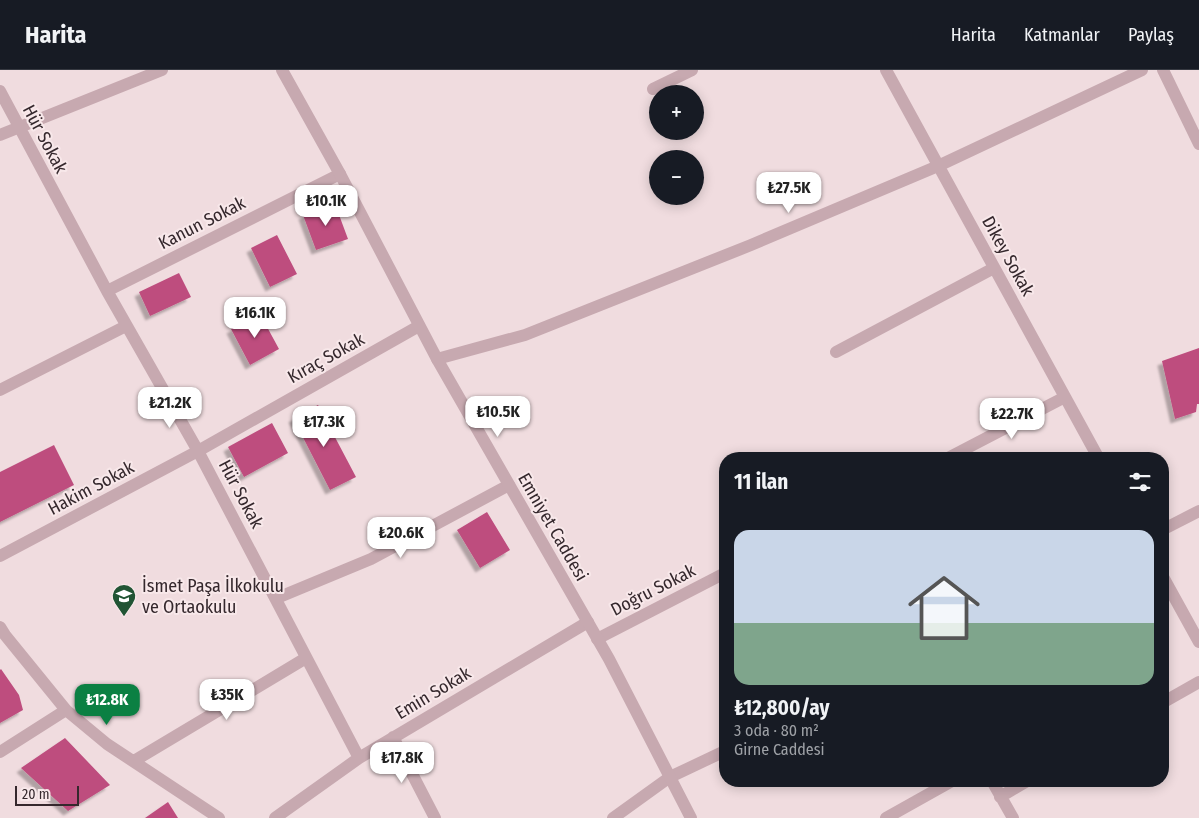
<!DOCTYPE html>
<html lang="tr">
<head>
<meta charset="utf-8">
<style>
  :root { --surface:#171b24; --page:#20242c; --text:#f1f3f6; --muted:#9ea1a6; --line:#363941; --accent:#0b8043 }
  body { margin:0; font-family:"Fira Sans Condensed",sans-serif; background:var(--page); color:var(--text); height:100vh; display:flex; flex-direction:column; font-size:19px; white-space:nowrap }
  * { box-sizing:border-box; margin:0 }
  p { font-size:16px; color:var(--muted) }
  .icon { flex:none; width:28px; height:28px; fill:none; stroke:currentColor; stroke-width:2; stroke-linecap:round; stroke-linejoin:round }
  .map { position:relative; flex:1; overflow:hidden }
  .sheet { position:absolute; left:719px; top:382px; width:450px; height:335px; display:flex; flex-direction:column; background:var(--surface); border-radius:20px; box-shadow:0 2px 12px #0003 }
  .sheet>* { flex:none }
  .controls { position:absolute; left:649px; top:15px; display:grid; gap:10px }
  .controls a { display:grid; place-items:center; width:55px; height:55px; border-radius:50%; background:var(--surface); box-shadow:0 2px 12px #0003; font-size:25px }
  .scale { position:absolute; left:15px; bottom:12px; width:64px; box-sizing:border-box; padding-left:5px; border:2px solid #35282d; border-top:0; font-size:14px; line-height:18px; white-space:nowrap; color:#35282d; -webkit-text-stroke:4px #f8e8ea; paint-order:stroke }
  .price { position:absolute; translate:-50% -42px; padding:0 11px; border-radius:10px; background:#fff; color:#222; font-size:16px; line-height:32px; filter:drop-shadow(0 1px 2px #0008) }
  .price::after { content:''; position:absolute; left:50%; top:30px; width:15px; height:11px; margin-left:-8px; background:inherit; clip-path:polygon(0 0,100% 0,50% 100%) }
  .price.on { background:var(--accent); color:#fff }
  ul { padding:0; list-style:none }
  li { display:grid; align-content:center; gap:10px; height:265px; padding:0 15px }
  li+li { border-top:1px solid var(--line) }
  li span { display:grid; place-items:center; height:155px; border-radius:15px; color:#555 }
  li>.icon { margin-inline-start:auto }
  span .icon { width:90px; height:90px; fill:#fffc; stroke-width:1 }
  li b { font-size:21px }
  h2 { display:flex; justify-content:space-between; align-items:center; height:60px; padding:0 15px; font-size:21px }
  header { display:flex; align-items:center; gap:30px; box-sizing:border-box; height:70px; padding:0 25px; background:var(--surface); border-bottom:1px solid var(--line) }
  header strong { font-size:24px }
  nav { display:flex; gap:28px; margin-inline-start:auto; font-size:18px }
  .map>svg:first-child { display:block }
</style>
</head>
<body>
<header>
<strong>Harita</strong>
<nav><a>Harita</a><a>Katmanlar</a><a>Paylaş</a></nav>
</header>
<div class="map">
<svg width="1199" height="748" viewBox="0 0 1199 748">
  <defs>
    <filter id="shadow"><feDropShadow dx="-4.5" dy="4.5" stdDeviation="1" flood-color="#0004"/></filter>
  </defs>
  <rect width="100%" height="100%" fill="#f0dcdf"/>
  <path fill="#be4d7e" filter="url(#shadow)" d="M335,134L348,169L316,180L303,145Z
    M277,165L297,204L270,217L251,178Z
    M179,203L191,227L150,246L139,222Z
    M260,244L279,279L250,295L231,259Z
    M1199,278V334H1197L1196,342L1175,349L1162,291Z
    M318,335L356,407L330,420L293,348Z
    M272,353L288,383L244,407L228,377Z
    M54,375L74,415L0,452V402Z
    M487,442L510,480L480,498L457,460Z
    M1,599L19,625L23,640L0,653V600Z
    M65,668L110,715L68,741L21,698Z
    M168,732L178,748H145Z"/>
  <g fill="none" stroke-linecap="round" stroke-linejoin="round">
    <path stroke="#c7a9b0" stroke-width="12" d="M886,0L1099,389
      M1163,0L1199,74
      M653,19L692,0
      M0,21L107,221L198,381L359,688
      M0,65L162,0
      M107,221L340,104
      M836,282L994,198
      M437,289L525,265L751,175L938,96L1142,0
      M0,320L126,256
      M946,389L1065,327
      M1162,460L1199,441
      M0,486L198,381L419,256
      M1162,505L1199,572
      M277,528L371,489L509,415
      M0,557L5,565L66,640L107,674L219,748
      M597,569L725,503
      M1162,633L1199,612
      M393,667L435,748
      M0,682L66,640
      M134,691L306,588
      M992,711L1013,748
      M1000,727L1027,711
      M275,748L359,688L588,552
      M613,748L670,707L725,681
      M886,748L952,711"/>
    <path stroke="#c7a9b0" stroke-width="12" d="M282,0L340,104L437,289L609,589L691,748"/>
  </g>
  <defs>
    <g id="school-pin" transform="scale(1.25)"><path d="M0 17L-7.5 6A9.5 9.5 0 1 1 7.5 6Z" fill="#215434" stroke="#f8e8ea"/><path d="M0-5L7-2L0 1L-7-2ZM-4 1L0 2.5L4 1V4Q0 6-4 4Z" fill="#fff"/></g>
  </defs>
  <g fill-rule="evenodd">
    <use href="#school-pin" x="124" y="526"/>
  </g>
  <g text-anchor="middle" stroke-width="4" stroke-linejoin="round" paint-order="stroke">
    <g font-size="18" fill="#35282d" stroke="#f8e8ea">
      <text transform="translate(45 69) rotate(62)" y="6">Hür Sokak</text>
      <text transform="translate(202 153) rotate(-27)" y="6">Kanun Sokak</text>
      <text transform="translate(1008 186) rotate(61)" y="6">Dikey Sokak</text>
      <text transform="translate(326 288) rotate(-29)" y="6">Kıraç Sokak</text>
      <text transform="translate(91 418) rotate(-28)" y="6">Hakim Sokak</text>
      <text transform="translate(241 424) rotate(62)" y="6">Hür Sokak</text>
      <text transform="translate(553 457) rotate(60)" y="6">Emniyet Caddesi</text>
      <text transform="translate(653 520) rotate(-27)" y="6">Doğru Sokak</text>
      <text transform="translate(433 623) rotate(-31)" y="6">Emin Sokak</text>
    </g>
    <g font-size="18" fill="#35282d" stroke="#f8e8ea" text-anchor="start">
      <text x="142" y="522">İsmet Paşa İlkokulu<tspan x="142" dy="21">ve Ortaokulu</tspan></text>
    </g>
  </g>
</svg>
<div class="controls">
<a>+</a>
<a>−</a>
</div>
<div class="scale">20 m</div>
<b class="price" style="left:789px;top:144px">₺27.5K</b>
<b class="price" style="left:326px;top:157px">₺10.1K</b>
<b class="price" style="left:255px;top:269px">₺16.1K</b>
<b class="price" style="left:170px;top:359px">₺21.2K</b>
<b class="price" style="left:498px;top:368px">₺10.5K</b>
<b class="price" style="left:1012px;top:370px">₺22.7K</b>
<b class="price" style="left:324px;top:378px">₺17.3K</b>
<b class="price" style="left:401px;top:489px">₺20.6K</b>
<b class="price" style="left:227px;top:651px">₺35K</b>
<b class="price on" style="left:107px;top:656px">₺12.8K</b>
<b class="price" style="left:402px;top:714px">₺17.8K</b>
<section class="sheet">
<h2>11 ilan<svg class="icon" aria-label="filters" viewBox="0 0 24 24"><path d="M4 7h16M4 17h16"/><circle cx="9" cy="7" r="2"/><circle cx="15" cy="17" r="2"/></svg></h2>
<ul>
<li><span style="background:linear-gradient(#c9d6e8 60%,#7fa58c 0)"><svg class="icon" aria-label="home" viewBox="0 0 24 24"><path d="M3 11l9-7 9 7M6 9v11h12V9"/></svg></span><div><b>₺12,800/ay</b><p>3 oda · 80 m²</p><p>Girne Caddesi</p></div></li>
</ul>
</section>
</div>
</body>
</html>
